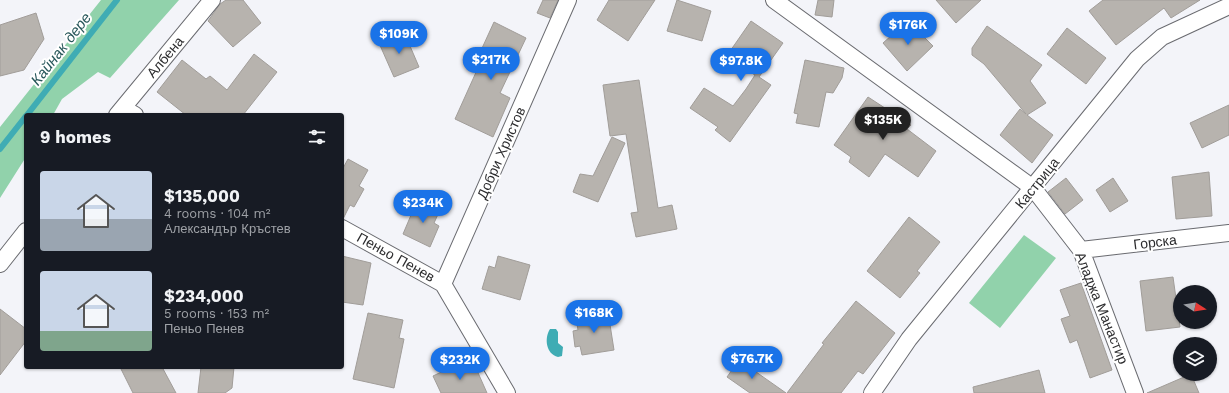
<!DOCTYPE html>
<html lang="en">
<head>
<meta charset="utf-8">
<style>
  :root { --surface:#171b24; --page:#242831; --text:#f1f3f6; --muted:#9ea1a6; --accent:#1a73e8 }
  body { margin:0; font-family:"Work Sans",sans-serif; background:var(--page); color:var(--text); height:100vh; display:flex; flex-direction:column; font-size:15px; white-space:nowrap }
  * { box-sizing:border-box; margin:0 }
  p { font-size:13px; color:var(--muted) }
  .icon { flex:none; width:22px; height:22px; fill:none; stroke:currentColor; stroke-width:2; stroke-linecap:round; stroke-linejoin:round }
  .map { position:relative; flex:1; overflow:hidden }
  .panel { position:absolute; left:24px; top:113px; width:320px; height:256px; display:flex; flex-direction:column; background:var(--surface); border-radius:4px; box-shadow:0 1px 3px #0004 }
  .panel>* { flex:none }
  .needle { width:26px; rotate:102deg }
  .buttons { position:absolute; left:1173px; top:285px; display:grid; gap:8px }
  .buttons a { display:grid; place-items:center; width:44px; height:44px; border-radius:50%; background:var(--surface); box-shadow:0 1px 3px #0004; font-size:20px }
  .price { position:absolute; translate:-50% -34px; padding:0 9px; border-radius:14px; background:var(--accent); color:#fff; font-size:13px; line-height:26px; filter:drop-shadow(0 1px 2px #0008) }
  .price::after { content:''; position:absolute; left:50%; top:24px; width:12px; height:9px; margin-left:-6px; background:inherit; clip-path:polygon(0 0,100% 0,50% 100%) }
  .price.current { background:#222; color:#fff }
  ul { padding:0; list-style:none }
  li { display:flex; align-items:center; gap:12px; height:100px; padding:0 16px }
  li span { display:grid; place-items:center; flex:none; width:112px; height:80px; border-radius:4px; color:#555 }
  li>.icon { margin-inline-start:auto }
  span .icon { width:48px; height:48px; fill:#fffc; stroke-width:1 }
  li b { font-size:17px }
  h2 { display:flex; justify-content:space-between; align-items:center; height:48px; padding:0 16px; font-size:17px }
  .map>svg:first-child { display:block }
</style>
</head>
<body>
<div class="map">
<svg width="1229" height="393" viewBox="0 0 1229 393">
  <rect width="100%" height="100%" fill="#f3f4f9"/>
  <path fill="#91d2ab" d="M101,0H179L110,78L98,72L62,99L53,115H26V157L0,198V127Z
    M1024,235L1056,258L1000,328L969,303Z"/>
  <path fill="#3facb4" d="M550,329H556L558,332V343L563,347L562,356L558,357C546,354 544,338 550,329Z"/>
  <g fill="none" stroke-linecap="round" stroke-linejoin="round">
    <path stroke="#3facb4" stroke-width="6" d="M27,115L117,0
      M0,149L26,116"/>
  </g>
  <path fill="#b7b3ae" stroke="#a19d99" d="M226,0H243L261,23L233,47L208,21L220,4Z
    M543,0H558L550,18L537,13Z
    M609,0H655L628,41L597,20Z
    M677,0L711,11L702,41L667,31Z
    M818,0H834L832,17L815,15Z
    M936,0H981L956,23Z
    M1103,0H1200L1171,18L1164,8L1116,45L1089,11Z
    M36,13L44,39L24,70L0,76V25Z
    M751,21L783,43L759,77L771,85L730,142L715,130L718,127L690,108L704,88L733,106L746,89L755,75L726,57Z
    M908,21L933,46L907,71L883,43Z
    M494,22L526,38L500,93L510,98L493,137L455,119L482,59L478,57Z
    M987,26L1042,65L1030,81L1046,103L1027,115L1053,135L1032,163L1000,135L1020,109L1026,114L984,64L972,55V48Z
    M1067,28L1106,58L1086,84L1047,54Z
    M404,32L419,67L394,77L379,43Z
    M254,54L277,72L243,115H186L157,92L182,60L206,79L210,76L227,90Z
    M805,60L844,68L842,78L833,93L826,92L819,127L796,123L798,114L794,113Z
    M639,80L658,208L672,205L677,229L636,237L631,213L638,212L626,134L610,136L603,85Z
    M868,97L911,125L907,129L936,151L918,177L885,154L869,177L849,162L851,157L834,145Z
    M1229,105V135L1202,148L1190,123Z
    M612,137L625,143L598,202L573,192L580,174L593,176Z
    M348,159L368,170L359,186L364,189L354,207L350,205L343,219L342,170Z
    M1209,172L1212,216L1176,219L1172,177Z
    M1066,178L1083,200L1065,214L1048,192Z
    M1113,178L1128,201L1110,212L1096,190Z
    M417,201L440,210L434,223L439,226L430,247L403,234Z
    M909,217L940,242L917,271L920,273L900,298L867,271Z
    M342,256L371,263L363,305L342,302Z
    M498,256L530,265L520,300L482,289L489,266L495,268Z
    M1173,277L1180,327L1146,331L1140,281Z
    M1081,283L1112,370L1090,378L1077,340L1070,343L1061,319L1070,316L1060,290Z
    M856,301L895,333L863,374L858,371L841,393H787L824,344L822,343Z
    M0,309L26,329V341L0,375Z
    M608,312L614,350L582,355L580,346L575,347L573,331L578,330L576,318Z
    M368,313L403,320L399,338L404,339L394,388L353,379Z
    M739,360L786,393H750L727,377Z
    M454,366L460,372L475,366L487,393H441L433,376Z
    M120,367H162L176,393H133Z
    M201,367H234L232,388L225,393H198Z
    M1039,370L1045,393H974L973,387Z
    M1191,374L1199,393H1147Z"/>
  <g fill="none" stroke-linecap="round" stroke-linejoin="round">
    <g stroke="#6a6b70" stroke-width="18">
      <path id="street" d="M774,0L1033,188L1081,250L1135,393
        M123,108L135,115
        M117,115L212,0
        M342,228L443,284L507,393
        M1081,250L1229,233
        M0,264L26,231
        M443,284L568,0
        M872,393L909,339L1137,59L1162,37L1229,6"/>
    </g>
    <use href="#street" stroke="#fff" stroke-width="16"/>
  </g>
  <g text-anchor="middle" stroke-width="4" stroke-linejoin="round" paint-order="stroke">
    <g font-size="14" fill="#2c2c2e" stroke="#fff">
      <text transform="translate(165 57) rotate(-50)" y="5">Албена</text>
      <text transform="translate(501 153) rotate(-66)" y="5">Добри Христов</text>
      <text transform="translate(1037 183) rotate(-51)" y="5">Кастрица</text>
      <text transform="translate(1155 242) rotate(-7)" y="5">Горска</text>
      <text transform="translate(396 257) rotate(29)" y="5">Пеньо Пенев</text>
      <text transform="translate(1102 308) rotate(68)" y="5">Аладжа Манастир</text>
    </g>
    <g font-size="15" font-style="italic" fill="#28575a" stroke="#fff">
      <text transform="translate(61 49) rotate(-52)" y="5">Кайнак дере</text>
    </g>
  </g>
</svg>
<div class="buttons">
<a><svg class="needle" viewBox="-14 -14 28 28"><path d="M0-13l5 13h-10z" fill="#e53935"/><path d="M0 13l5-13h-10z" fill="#9ea1a6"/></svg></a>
<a><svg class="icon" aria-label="layers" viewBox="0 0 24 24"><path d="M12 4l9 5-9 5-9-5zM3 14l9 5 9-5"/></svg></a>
</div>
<b class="price" style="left:908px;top:46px">$176K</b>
<b class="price" style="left:399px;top:55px">$109K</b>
<b class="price" style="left:491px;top:81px">$217K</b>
<b class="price" style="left:741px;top:82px">$97.8K</b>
<b class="price current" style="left:883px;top:141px">$135K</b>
<b class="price" style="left:423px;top:224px">$234K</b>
<b class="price" style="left:594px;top:334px">$168K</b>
<b class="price" style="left:752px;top:380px">$76.7K</b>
<b class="price" style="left:460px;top:381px">$232K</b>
<section class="panel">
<h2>9 homes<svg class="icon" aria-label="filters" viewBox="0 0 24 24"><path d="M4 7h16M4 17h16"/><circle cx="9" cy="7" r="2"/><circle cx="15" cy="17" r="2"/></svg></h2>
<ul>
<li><span style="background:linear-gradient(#c9d6e8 60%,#9aa5b1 0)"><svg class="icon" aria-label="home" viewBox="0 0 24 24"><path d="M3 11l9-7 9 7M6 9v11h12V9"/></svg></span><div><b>$135,000</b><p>4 rooms · 104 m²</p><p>Александър Кръстев</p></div></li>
<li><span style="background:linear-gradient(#c9d6e8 75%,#7fa58c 0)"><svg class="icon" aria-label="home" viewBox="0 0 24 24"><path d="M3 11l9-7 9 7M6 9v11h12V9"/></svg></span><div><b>$234,000</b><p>5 rooms · 153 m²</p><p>Пеньо Пенев</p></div></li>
</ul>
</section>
</div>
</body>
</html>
